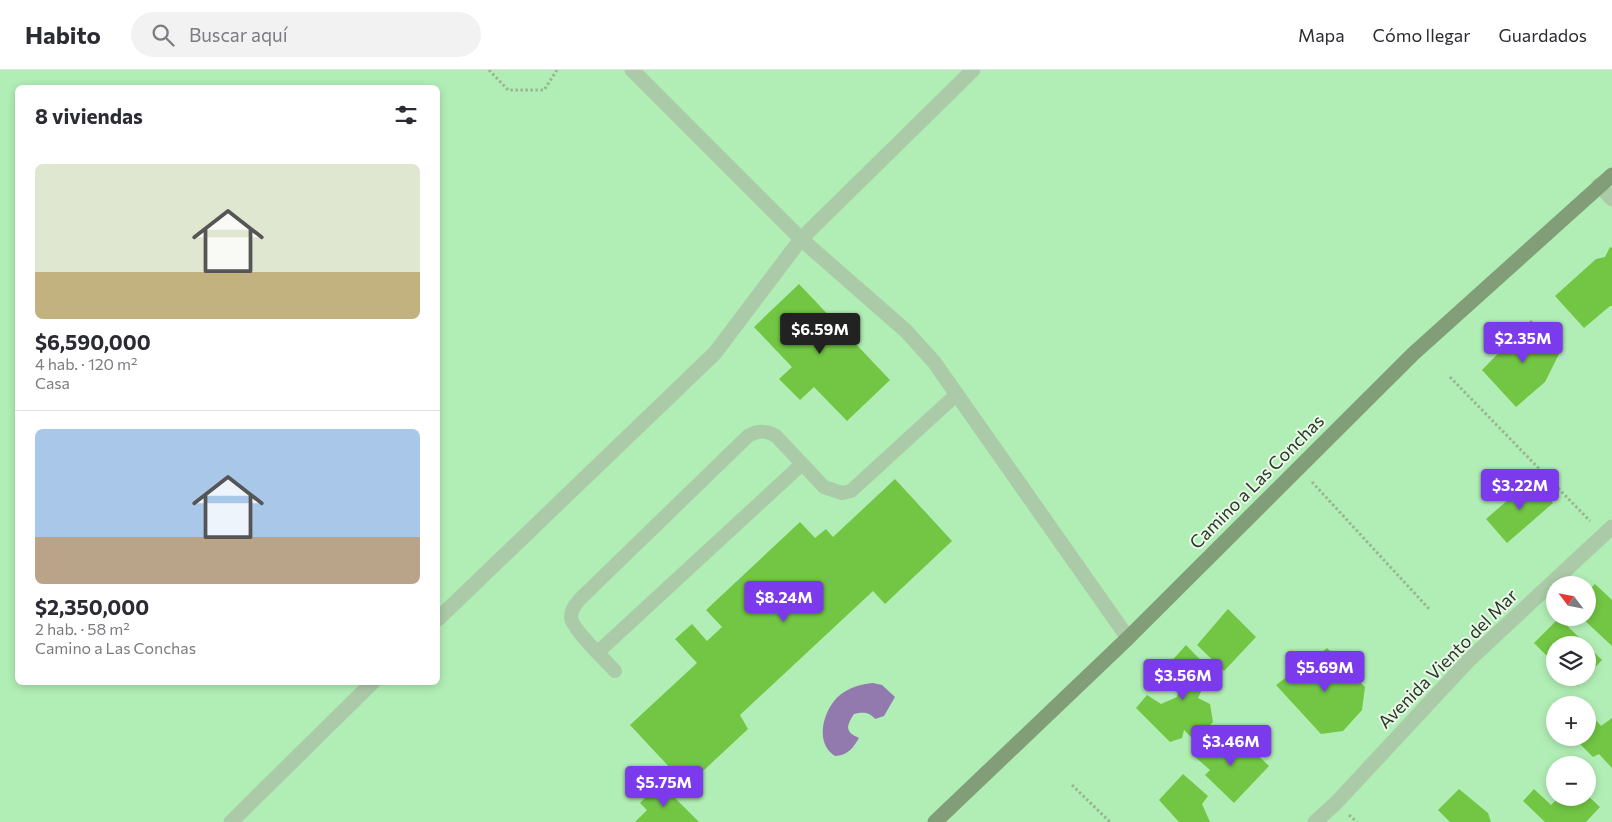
<!DOCTYPE html>
<html lang="es">
<head>
<meta charset="utf-8">
<style>
  :root { --surface:#fff; --page:#f2f2f3; --text:#2b2b33; --muted:#7c7c81; --line:#e1e1e2; --accent:#7c3aed }
  body { margin:0; font-family:Commissioner,sans-serif; background:var(--page); color:var(--text); height:100vh; display:flex; flex-direction:column; font-size:19px; white-space:nowrap }
  * { box-sizing:border-box; margin:0 }
  p { font-size:16px; color:var(--muted) }
  .icon { flex:none; width:28px; height:28px; fill:none; stroke:currentColor; stroke-width:2; stroke-linecap:round; stroke-linejoin:round }
  .map { position:relative; flex:1; overflow:hidden }
  .panel { position:absolute; left:15px; top:15px; width:425px; height:600px; display:flex; flex-direction:column; background:var(--surface); border-radius:8px; box-shadow:0 2px 8px #0003 }
  .panel>* { flex:none }
  .needle { width:32px; rotate:302deg }
  .controls { position:absolute; left:1546px; top:506px; display:grid; gap:10px }
  .controls a { display:grid; place-items:center; width:50px; height:50px; border-radius:50%; background:var(--surface); box-shadow:0 2px 8px #0003; font-size:25px }
  .price { position:absolute; translate:-50% -42px; padding:0 11px; border-radius:5px; background:var(--accent); color:#fff; font-size:16px; line-height:32px; filter:drop-shadow(0 1px 2px #0008) }
  .price::after { content:''; position:absolute; left:50%; top:30px; width:15px; height:11px; margin-left:-8px; background:inherit; clip-path:polygon(0 0,100% 0,50% 100%) }
  .price.on { background:#222; color:#fff }
  ul { padding:0; list-style:none }
  li { display:grid; align-content:center; gap:10px; height:265px; padding:0 20px }
  li+li { border-top:1px solid var(--line) }
  li span { display:grid; place-items:center; height:155px; border-radius:8px; color:#555 }
  li>.icon { margin-inline-start:auto }
  span .icon { width:90px; height:90px; fill:#fffc; stroke-width:1 }
  li b { font-size:21px }
  h2 { display:flex; justify-content:space-between; align-items:center; height:60px; padding:0 20px; font-size:21px }
  header { display:flex; align-items:center; gap:30px; box-sizing:border-box; height:70px; padding:0 25px; background:var(--surface); border-bottom:1px solid var(--line) }
  header strong { font-size:24px }
  nav { display:flex; gap:28px; margin-inline-start:auto; font-size:18px }
  .search { width:350px; height:45px; background:var(--page); display:flex; align-items:center; gap:12px; box-sizing:border-box; padding:0 18px; border-radius:28px; color:var(--muted); font-size:19px }
  .map>svg:first-child { display:block }
</style>
</head>
<body>
<header>
<strong>Habito</strong>
<div class="search"><svg class="icon" aria-label="search" viewBox="0 0 24 24"><circle cx="10" cy="10" r="6"/><path d="M15 15l6 6"/></svg>Buscar aquí</div>
<nav><a>Mapa</a><a>Cómo llegar</a><a>Guardados</a></nav>
</header>
<div class="map">
<svg width="1612" height="752" viewBox="0 0 1612 752">
  <rect width="100%" height="100%" fill="#dcf2db"/>
  <path fill="#b1eeb5" fill-rule="evenodd" d="M0,0H1612V752H0ZM18,18H438V612H18ZM1555,515H1588V548H1555ZM1555,575H1588V608H1555ZM1555,635H1588V668H1555ZM1555,695H1588V728H1555Z"/>
  <path fill="#927aaf" d="M873,613L882,615L895,627L884,646L875,649C869,642 863,642 854,644C846,656 845,662 859,668C854,677 847,686 835,686C814,673 823,639 840,625C850,617 861,614 873,613Z"/>
  <path fill="#72c644" d="M1610,177L1612,178V236H1610L1584,258L1555,226L1596,189L1605,187Z
    M799,214L890,310L847,351L814,317L800,330L779,309L792,297L754,257Z
    M1531,250L1561,280L1545,312L1516,337L1482,300Z
    M895,409L952,471L885,534L873,521L740,645L748,659L687,716L630,655L697,593L675,569L692,554L707,571L722,557L706,540L800,452L815,468L826,459L833,467Z
    M1532,409L1553,433L1507,473L1486,449Z
    M1595,514L1612,530V576L1582,548H1588V521Z
    M1228,539L1256,567L1224,601L1197,575Z
    M1559,548L1587,575H1555V594L1534,573Z
    M1186,575L1220,610L1204,615L1198,628L1210,634L1213,652L1195,671L1184,660L1182,668L1170,672L1136,638L1147,625L1161,634L1177,627L1181,610L1169,594Z
    M1588,576L1602,590L1588,605Z
    M1327,578L1365,617L1362,640L1343,661L1321,664L1276,615L1288,606L1298,603L1296,589L1310,592Z
    M1569,608H1585L1577,616Z
    M1612,648V698L1599,684L1593,687L1580,674L1584,668H1588V653L1595,649L1601,656Z
    M1214,664L1231,681L1242,670L1269,696L1234,733L1205,705L1210,700L1194,686Z
    M1183,704L1208,726L1202,734L1210,752H1179L1159,730Z
    M660,713L699,752H635L647,740L640,733Z
    M1459,719L1488,743L1491,752H1450L1438,740Z
    M1534,719L1551,735L1558,728H1588V726L1600,737L1586,752H1545L1523,731Z"/>
  <g fill="none" stroke-linecap="round" stroke-linejoin="round">
    <path stroke="#97b691" stroke-width="3" stroke-dasharray="2.5 2.5" stroke-linecap="butt" d="M489,0L508,20H544L557,0
      M1450,307L1590,451
      M1312,412L1430,540
      M1072,715L1110,752
      M1349,745L1357,752"/>
    <path stroke="#abcaa7" stroke-width="14" d="M598,582L802,394
      M615,601C606,591 571,558 571,547C571,540 575,535 579,530L748,366C758,360 766,360 776,366L824,417L842,423L851,421L957,324"/>
    <path stroke="#abcaa7" stroke-width="15" d="M632,0L801,169L906,261L934,292L1128,568
      M1599,115L1612,129
      M438,549L715,283L801,169L973,0
      M231,752L373,612
      M1315,752L1336,733L1469,590L1612,457"/>
    <path stroke="#819e78" stroke-width="15" d="M935,752L1128,568L1413,284L1612,105"/>
  </g>
  <g text-anchor="middle" stroke-width="4" stroke-linejoin="round" paint-order="stroke">
    <g font-size="18" fill="#2b3627" stroke="#e8f9e7">
      <text transform="translate(1257 412) rotate(-45)" y="6">Camino a Las Conchas</text>
      <text transform="translate(1448 589) rotate(-45)" y="6">Avenida Viento del Mar</text>
    </g>
  </g>
</svg>
<div class="controls">
<a><svg class="needle" viewBox="-14 -14 28 28"><path d="M0-13l5 13h-10z" fill="#e53935"/><path d="M0 13l5-13h-10z" fill="#7c7c81"/></svg></a>
<a><svg class="icon" aria-label="layers" viewBox="0 0 24 24"><path d="M12 4l9 5-9 5-9-5zM3 14l9 5 9-5"/></svg></a>
<a>+</a>
<a>−</a>
</div>
<b class="price on" style="left:820px;top:285px">$6.59M</b>
<b class="price" style="left:1523px;top:294px">$2.35M</b>
<b class="price" style="left:1520px;top:441px">$3.22M</b>
<b class="price" style="left:784px;top:553px">$8.24M</b>
<b class="price" style="left:1325px;top:623px">$5.69M</b>
<b class="price" style="left:1183px;top:631px">$3.56M</b>
<b class="price" style="left:1231px;top:697px">$3.46M</b>
<b class="price" style="left:664px;top:738px">$5.75M</b>
<section class="panel">
<h2>8 viviendas<svg class="icon" aria-label="filters" viewBox="0 0 24 24"><path d="M4 7h16M4 17h16"/><circle cx="9" cy="7" r="2"/><circle cx="15" cy="17" r="2"/></svg></h2>
<ul>
<li><span style="background:linear-gradient(#dfe7d0 70%,#c2b280 0)"><svg class="icon" aria-label="home" viewBox="0 0 24 24"><path d="M3 11l9-7 9 7M6 9v11h12V9"/></svg></span><div><b>$6,590,000</b><p>4 hab. · 120 m²</p><p>Casa</p></div></li>
<li><span style="background:linear-gradient(#a9c7e8 70%,#b9a48a 0)"><svg class="icon" aria-label="home" viewBox="0 0 24 24"><path d="M3 11l9-7 9 7M6 9v11h12V9"/></svg></span><div><b>$2,350,000</b><p>2 hab. · 58 m²</p><p>Camino a Las Conchas</p></div></li>
</ul>
</section>
</div>
</body>
</html>
